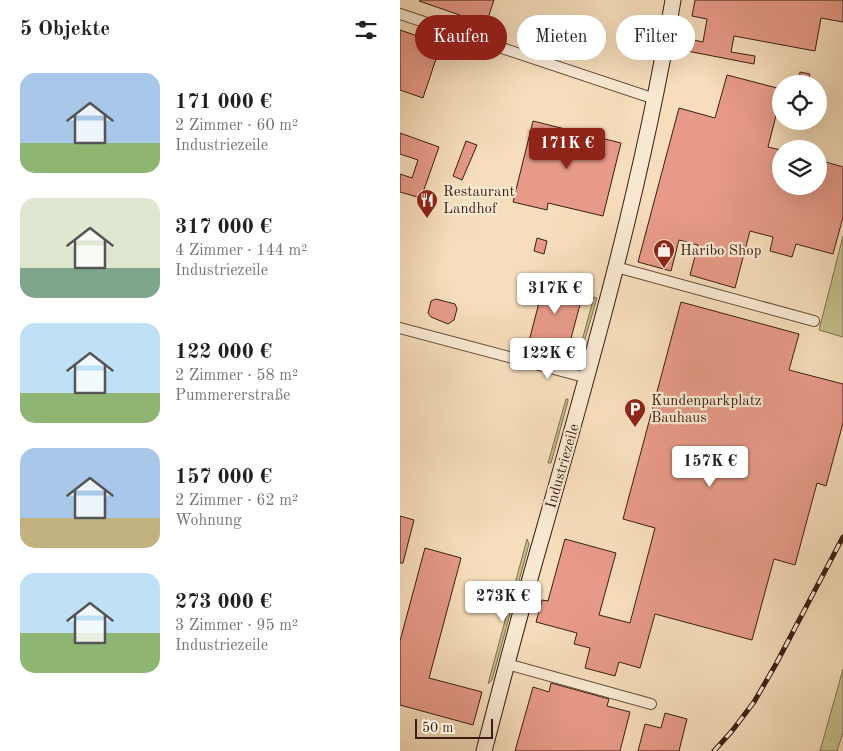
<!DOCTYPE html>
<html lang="de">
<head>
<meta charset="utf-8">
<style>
  :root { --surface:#fff; --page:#f2f2f2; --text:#202124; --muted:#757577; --accent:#8f2418 }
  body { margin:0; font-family:"Old Standard TT",serif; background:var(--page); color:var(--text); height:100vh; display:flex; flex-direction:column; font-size:19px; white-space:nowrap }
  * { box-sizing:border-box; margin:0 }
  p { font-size:16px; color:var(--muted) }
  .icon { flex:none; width:28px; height:28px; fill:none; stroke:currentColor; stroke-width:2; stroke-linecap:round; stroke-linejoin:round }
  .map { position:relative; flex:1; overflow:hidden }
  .panel { display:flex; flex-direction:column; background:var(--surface); width:400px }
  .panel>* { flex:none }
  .top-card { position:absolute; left:15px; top:15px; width:352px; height:45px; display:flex; gap:10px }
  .buttons { position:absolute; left:372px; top:75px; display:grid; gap:10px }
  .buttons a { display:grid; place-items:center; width:55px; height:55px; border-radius:50%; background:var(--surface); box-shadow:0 5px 20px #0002; font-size:25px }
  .scale { position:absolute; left:15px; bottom:12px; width:78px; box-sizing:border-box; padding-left:5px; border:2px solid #3a1e13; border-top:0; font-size:14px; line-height:18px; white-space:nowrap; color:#3a1e13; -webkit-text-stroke:4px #f9e9d3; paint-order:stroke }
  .price { position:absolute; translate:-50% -42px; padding:0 11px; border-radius:5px; background:#fff; color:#222; font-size:16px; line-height:32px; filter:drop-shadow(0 1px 2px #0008) }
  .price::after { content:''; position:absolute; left:50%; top:30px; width:15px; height:11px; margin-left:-8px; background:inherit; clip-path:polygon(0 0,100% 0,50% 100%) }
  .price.current { background:var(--accent); color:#fff }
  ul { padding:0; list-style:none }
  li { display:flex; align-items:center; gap:15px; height:125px; padding:0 20px }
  li span { display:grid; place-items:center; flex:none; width:140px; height:100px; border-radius:15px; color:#555 }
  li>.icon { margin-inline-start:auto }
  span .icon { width:60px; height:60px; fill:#fffc; stroke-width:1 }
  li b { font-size:21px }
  h2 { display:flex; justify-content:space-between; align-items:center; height:60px; padding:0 20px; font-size:21px }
  .pill { padding:0 18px; border-radius:22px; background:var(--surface); box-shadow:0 5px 20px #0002; font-size:18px; line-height:45px }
  .pill.current { background:var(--accent); color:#fff }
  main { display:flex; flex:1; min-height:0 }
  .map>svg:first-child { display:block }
</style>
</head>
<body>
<main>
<section class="panel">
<h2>5 Objekte<svg class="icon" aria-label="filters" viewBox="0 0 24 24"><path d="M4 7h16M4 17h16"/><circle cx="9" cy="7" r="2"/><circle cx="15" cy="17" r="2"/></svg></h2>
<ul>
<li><span style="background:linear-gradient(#a9c7e8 70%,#8fb573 0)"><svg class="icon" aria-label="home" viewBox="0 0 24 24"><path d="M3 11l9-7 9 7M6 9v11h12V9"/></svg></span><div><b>171 000 €</b><p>2 Zimmer · 60 m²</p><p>Industriezeile</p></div></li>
<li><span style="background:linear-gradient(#dfe7d0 70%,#7fa58c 0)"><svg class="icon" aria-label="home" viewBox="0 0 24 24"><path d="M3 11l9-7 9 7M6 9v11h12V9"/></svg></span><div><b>317 000 €</b><p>4 Zimmer · 144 m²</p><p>Industriezeile</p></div></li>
<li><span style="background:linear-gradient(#bfe0f5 70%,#8fb573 0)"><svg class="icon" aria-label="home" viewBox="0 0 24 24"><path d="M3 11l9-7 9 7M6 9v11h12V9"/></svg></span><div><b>122 000 €</b><p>2 Zimmer · 58 m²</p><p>Pummererstraße</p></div></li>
<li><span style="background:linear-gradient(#a9c7e8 70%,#c2b280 0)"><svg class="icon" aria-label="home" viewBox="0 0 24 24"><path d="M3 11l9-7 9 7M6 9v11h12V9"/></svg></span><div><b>157 000 €</b><p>2 Zimmer · 62 m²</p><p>Wohnung</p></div></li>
<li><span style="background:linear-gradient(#bfe0f5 60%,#8fb573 0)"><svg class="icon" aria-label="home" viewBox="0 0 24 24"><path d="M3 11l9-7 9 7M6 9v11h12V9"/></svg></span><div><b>273 000 €</b><p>3 Zimmer · 95 m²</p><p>Industriezeile</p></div></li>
</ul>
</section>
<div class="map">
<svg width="443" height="751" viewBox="0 0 443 751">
  <rect width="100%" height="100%" fill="#f6ddbb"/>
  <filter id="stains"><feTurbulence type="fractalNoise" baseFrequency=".004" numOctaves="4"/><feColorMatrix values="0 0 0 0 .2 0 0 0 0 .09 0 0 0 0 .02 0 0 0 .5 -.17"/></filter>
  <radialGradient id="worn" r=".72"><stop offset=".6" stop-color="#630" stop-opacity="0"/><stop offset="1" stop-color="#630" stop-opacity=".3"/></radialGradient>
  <path fill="#c4be8b" stroke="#7f6e4f" d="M443,236V337L419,330Z
    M194,297L197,298L180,356L178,355Z
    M166,399H168V401L151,463H148Z
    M127,539L129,544L92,680L88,684Z
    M443,669V733L437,751H420Z"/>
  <path fill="#e79a88" stroke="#3a1e13" d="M20,0H94L86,24L19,1Z
    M295,0H443V22L421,18L415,51L334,36L331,52L355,56L354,64L287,51L289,39L303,42L307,19L292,16Z
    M0,30L41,44L23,98L0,90Z
    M400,72L410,74L408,83L399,81Z
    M327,75L381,89V96L368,147L381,150V186H419V160L443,167V217L433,254L396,244L392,257L370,251L373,237L350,231L335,288L290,275L298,245L279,240L271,271L238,262L279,108L315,118Z
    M133,121L221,143L203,216L148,203L147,210L113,202Z
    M0,133L39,147L21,198L0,192V174L12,178L18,160L0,154Z
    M66,141L77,145L62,180L53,176Z
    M137,238L147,241L144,254L134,251Z
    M146,276L170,282L167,293L182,297L170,342L165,341L163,351L129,341Z
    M36,299L55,304L57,309L54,320L48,324L31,317L28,313L31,301Z
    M281,302L399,334L389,370L443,384V423L426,486L417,483L395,565L374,559L352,640L255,614L240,668L219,662L215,676L185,668L190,648L174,644L177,633L136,622L142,600L148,601L165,539L216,553L199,615L230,623L255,528L223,519Z
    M0,516L14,520L3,563H0Z
    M25,548L61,558L29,678L82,692L73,725L0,705V641Z
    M151,683L209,699L207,706L230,712L220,751H115L133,687L149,692Z
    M265,713L287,719L279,751H238L245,724L261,728Z"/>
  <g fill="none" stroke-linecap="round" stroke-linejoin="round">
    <g stroke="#694e3d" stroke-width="12">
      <path id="minor" d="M0,14L255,99
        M216,267L414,321
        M0,328L188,378
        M107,664L251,704"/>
    </g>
    <g stroke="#3a1e13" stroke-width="17">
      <path id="secondary" d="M84,751C103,678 122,605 143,533C193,357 243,181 273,0"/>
    </g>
    <use href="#minor" stroke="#f9e9d3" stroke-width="10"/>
    <use href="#secondary" stroke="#f9e9d3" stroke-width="15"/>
    <g stroke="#3a1e13" stroke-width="5">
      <path id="rail" d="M314,751L332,731L354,702L376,664L443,537"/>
    </g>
    <use href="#rail" stroke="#f9e9d3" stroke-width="3" stroke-dasharray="9" stroke-linecap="butt"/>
  </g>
  <defs>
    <g id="restaurant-pin" transform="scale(1.125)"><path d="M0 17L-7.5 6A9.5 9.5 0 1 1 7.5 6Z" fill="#8f2418" stroke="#f9e9d3"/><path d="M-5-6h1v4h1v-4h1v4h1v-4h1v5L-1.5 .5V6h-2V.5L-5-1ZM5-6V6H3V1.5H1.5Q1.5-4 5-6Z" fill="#fff"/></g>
    <g id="shop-pin" transform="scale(1.125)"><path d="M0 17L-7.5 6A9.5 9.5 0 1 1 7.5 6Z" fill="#8f2418" stroke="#f9e9d3"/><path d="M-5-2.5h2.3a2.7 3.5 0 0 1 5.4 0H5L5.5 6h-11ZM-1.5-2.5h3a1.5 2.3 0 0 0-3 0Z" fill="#fff"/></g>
    <g id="parking-pin" transform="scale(1.125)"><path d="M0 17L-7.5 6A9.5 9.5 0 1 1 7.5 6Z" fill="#8f2418" stroke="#f9e9d3"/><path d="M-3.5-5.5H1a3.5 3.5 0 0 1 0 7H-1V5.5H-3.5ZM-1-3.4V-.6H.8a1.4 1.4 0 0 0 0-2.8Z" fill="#fff"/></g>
  </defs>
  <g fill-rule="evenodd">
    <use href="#restaurant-pin" x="27" y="200"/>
    <use href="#shop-pin" x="264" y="250"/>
    <use href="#parking-pin" x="235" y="409"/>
  </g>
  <g text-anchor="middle" stroke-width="4.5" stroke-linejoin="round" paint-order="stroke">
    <g font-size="15" fill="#3a1e13" stroke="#f9e9d3" text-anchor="start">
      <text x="43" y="196">Restaurant<tspan x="43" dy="17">Landhof</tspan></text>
      <text x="280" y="255">Haribo Shop</text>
      <text x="251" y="405">Kundenparkplatz<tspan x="251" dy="17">Bauhaus</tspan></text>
    </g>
    <g font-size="15" fill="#3a1e13" stroke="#f9e9d3">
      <text transform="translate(162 466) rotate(-74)" y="5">Industriezeile</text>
    </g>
  </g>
  <rect width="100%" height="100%" filter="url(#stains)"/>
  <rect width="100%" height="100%" fill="url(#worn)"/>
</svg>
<div class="buttons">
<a><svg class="icon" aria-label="locate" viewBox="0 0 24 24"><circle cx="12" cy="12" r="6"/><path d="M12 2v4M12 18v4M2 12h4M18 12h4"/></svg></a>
<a><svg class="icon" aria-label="layers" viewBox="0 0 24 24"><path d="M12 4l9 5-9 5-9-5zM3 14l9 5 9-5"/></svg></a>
</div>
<div class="scale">50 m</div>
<b class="price current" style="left:167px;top:170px">171K €</b>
<b class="price" style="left:155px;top:315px">317K €</b>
<b class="price" style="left:148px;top:380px">122K €</b>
<b class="price" style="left:310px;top:488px">157K €</b>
<b class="price" style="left:103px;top:623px">273K €</b>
<div class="top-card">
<a class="pill current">Kaufen</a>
<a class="pill">Mieten</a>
<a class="pill">Filter</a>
</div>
</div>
</main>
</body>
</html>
